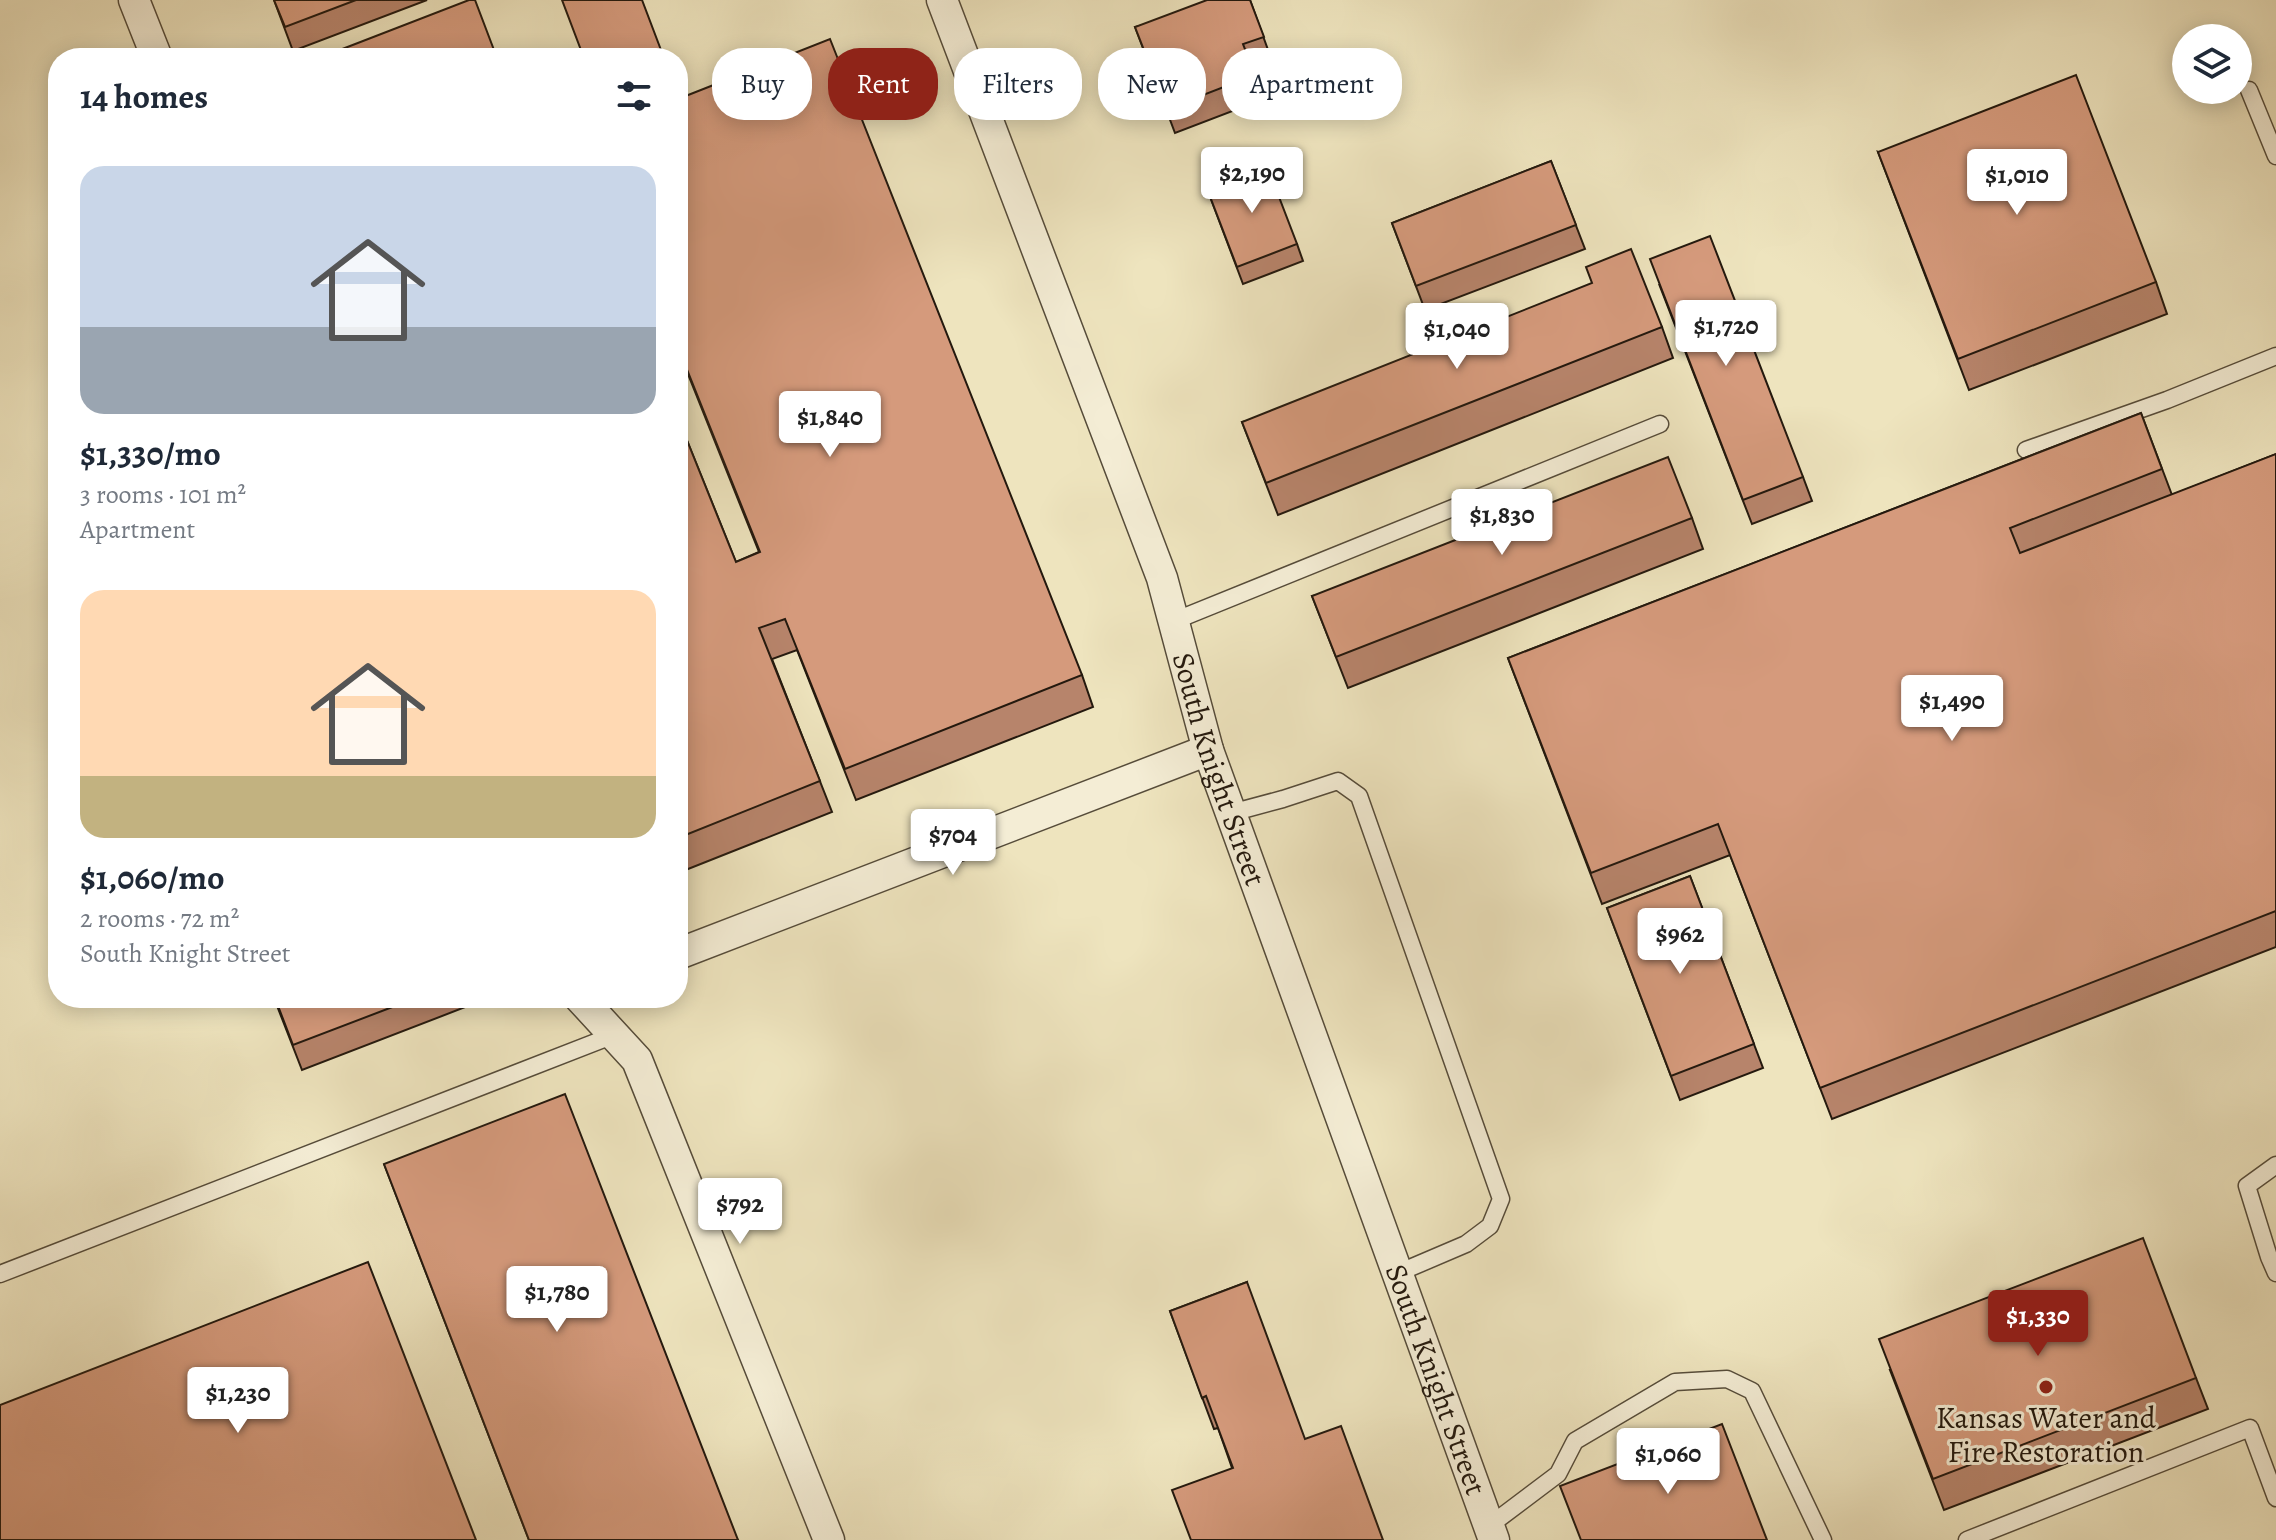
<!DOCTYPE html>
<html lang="en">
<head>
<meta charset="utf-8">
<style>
  :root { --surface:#fff; --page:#f6f6f7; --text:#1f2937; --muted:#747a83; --accent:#8f2418 }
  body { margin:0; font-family:Alegreya,serif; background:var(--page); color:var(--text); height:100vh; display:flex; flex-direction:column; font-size:30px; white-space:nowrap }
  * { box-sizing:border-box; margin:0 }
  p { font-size:26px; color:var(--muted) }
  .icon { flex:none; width:44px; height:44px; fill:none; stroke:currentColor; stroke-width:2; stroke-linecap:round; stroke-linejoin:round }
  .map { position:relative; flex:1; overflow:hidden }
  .details { position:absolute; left:48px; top:48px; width:640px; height:960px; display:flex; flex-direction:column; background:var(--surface); border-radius:32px; box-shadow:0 4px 20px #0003 }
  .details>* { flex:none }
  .top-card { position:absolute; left:712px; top:48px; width:760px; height:72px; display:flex; gap:16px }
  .fabs { position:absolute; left:2172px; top:24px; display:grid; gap:16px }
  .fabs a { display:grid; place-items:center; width:80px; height:80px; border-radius:50%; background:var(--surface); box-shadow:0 4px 20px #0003; font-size:40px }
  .price { position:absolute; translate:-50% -68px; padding:0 18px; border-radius:8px; background:#fff; color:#222; font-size:26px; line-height:52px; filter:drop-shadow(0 2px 4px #0008) }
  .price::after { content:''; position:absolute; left:50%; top:48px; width:24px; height:18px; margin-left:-12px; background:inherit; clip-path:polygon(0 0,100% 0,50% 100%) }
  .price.on { background:var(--accent); color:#fff }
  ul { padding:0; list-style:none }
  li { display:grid; align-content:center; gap:16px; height:424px; padding:0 32px }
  li span { display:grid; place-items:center; height:248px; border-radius:24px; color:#555 }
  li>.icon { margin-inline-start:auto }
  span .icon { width:144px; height:144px; fill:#fffc; stroke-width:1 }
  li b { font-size:34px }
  h2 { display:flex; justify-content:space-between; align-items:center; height:96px; padding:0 32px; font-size:34px }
  .pill { padding:0 28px; border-radius:32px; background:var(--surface); box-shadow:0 4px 20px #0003; font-size:28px; line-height:72px }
  .pill.on { background:var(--accent); color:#fff }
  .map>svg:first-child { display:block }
</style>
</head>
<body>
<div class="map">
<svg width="2276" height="1540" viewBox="0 0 2276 1540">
  <rect width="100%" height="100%" fill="#eee4be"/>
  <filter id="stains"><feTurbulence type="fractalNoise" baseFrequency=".0025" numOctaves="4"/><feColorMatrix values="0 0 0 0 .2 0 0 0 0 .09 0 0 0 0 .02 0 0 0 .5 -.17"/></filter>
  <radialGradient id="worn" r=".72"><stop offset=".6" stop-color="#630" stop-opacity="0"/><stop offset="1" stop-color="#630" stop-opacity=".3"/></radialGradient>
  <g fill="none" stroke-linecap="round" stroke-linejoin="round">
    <g stroke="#564c3a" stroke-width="19">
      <path id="service" d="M2249,90L2276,156
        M2026,450L2167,400L2276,356
        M1174,621L1660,424
        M1231,813L1283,799L1338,781L1359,796L1501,1199L1490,1226L1466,1244L1398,1273
        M2276,1165L2247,1186L2269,1257L2276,1273
        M0,1274L614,1035
        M1489,1526L1558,1474L1575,1441L1675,1382L1727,1379L1752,1391L1823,1540
        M1967,1540L2250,1428L2276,1498"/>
    </g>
    <g stroke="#564c3a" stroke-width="33">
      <g id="minor">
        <path d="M134,0L157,58"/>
        <path id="s1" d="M942,0L1162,578L1208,750L1494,1540"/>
        <path d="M678,954L1208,750"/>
        <path d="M580,998L637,1060L829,1540"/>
      </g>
    </g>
    <use href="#service" stroke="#f4edd5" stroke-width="16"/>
    <use href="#minor" stroke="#f4edd5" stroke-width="30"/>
  </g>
  <path fill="#b7846b" stroke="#24190e" stroke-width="2" d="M274,0H427L293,51Z
    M1250,0L1272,61L1252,68L1264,99L1175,133L1135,27Z
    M678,93L680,98L1082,675L1093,707L856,800L797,650L772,659L832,812L678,873V418L736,562L759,552L678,349Z
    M1878,152L2156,282L2167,314L1969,390Z
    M1551,161L1585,249L1425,310L1392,223Z
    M1206,186L1297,244L1303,261L1243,284Z
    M1659,284L1803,477L1812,501L1752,524Z
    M1662,327L1673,358L1278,515L1242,422Z
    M2141,413L2172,495L2276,454V947L1832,1119L1730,855L1602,904L1508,658Z
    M1692,518L1703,549L1348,688L1312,596Z
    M1690,876L1763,1068L1680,1100L1607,908Z
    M274,998H465L468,1006L302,1070Z
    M384,1164L738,1540H529Z
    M1247,1282L1232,1468L1218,1428L1214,1429L1170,1311Z
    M1890,1370L2196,1378L2208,1409L1944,1510Z"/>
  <path fill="#d59a7c" stroke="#24190e" stroke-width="2" d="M274,0H356L285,27Z
    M469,0H475L497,58H319Z
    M562,0H642L664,58H584Z
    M1207,0H1250L1264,37L1243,44L1255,75L1167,109L1135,27Z
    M830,39L1082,675L845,769L785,619L759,628L820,781L678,838V418L736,562L760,552L678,347V99Z
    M2076,75L2156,282L1958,359L1878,152Z
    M1551,161L1576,225L1416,286L1392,223Z
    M1266,163L1297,244L1237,267L1206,186Z
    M1710,236L1803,477L1743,500L1650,259Z
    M1631,249L1662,327L1266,483L1242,422L1592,283L1586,267Z
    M2141,413L2162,469L2010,528L2020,553L2276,454V911L1820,1088L1718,824L1591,873L1508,658Z
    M1668,457L1692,518L1336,657L1312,596Z
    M1690,876L1754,1044L1671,1076L1607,908Z
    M275,998H416L293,1045Z
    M565,1094L738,1540H529L384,1164Z
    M2143,1238L2196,1378L1933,1479L1879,1339Z
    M368,1262L476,1540H0V1405Z
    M1247,1282L1305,1439L1341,1426L1383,1540H1191L1172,1490L1233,1468L1206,1396L1202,1398L1170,1311Z
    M1722,1424L1767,1540H1581L1560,1486Z"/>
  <circle fill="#8f2418" stroke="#f4edd5" stroke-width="3" cx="2046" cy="1387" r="8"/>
  <g text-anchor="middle" stroke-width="6" stroke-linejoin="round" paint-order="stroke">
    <g font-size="30" fill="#24190e" stroke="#f4edd5">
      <text dy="10" stroke="none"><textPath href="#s1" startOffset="818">South Knight Street</textPath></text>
      <text dy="10" stroke="none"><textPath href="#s1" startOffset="1466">South Knight Street</textPath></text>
    </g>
    <g font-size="30" fill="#24190e" stroke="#f4edd5">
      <text x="2046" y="1428">Kansas Water and<tspan x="2046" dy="34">Fire Restoration</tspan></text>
    </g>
  </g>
  <rect width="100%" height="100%" filter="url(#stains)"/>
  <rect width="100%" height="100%" fill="url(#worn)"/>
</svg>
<div class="fabs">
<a><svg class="icon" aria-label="layers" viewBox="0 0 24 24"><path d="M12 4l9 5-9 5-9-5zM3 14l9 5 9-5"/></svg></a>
</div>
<b class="price" style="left:1252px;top:215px">$2,190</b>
<b class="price" style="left:2017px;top:217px">$1,010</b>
<b class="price" style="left:1726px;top:368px">$1,720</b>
<b class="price" style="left:1457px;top:371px">$1,040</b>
<b class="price" style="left:830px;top:459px">$1,840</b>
<b class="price" style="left:1502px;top:557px">$1,830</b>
<b class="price" style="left:1952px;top:743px">$1,490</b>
<b class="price" style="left:953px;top:877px">$704</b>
<b class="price" style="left:1680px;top:976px">$962</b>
<b class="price" style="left:740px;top:1246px">$792</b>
<b class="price" style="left:557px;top:1334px">$1,780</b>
<b class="price on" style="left:2038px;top:1358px">$1,330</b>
<b class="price" style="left:238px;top:1435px">$1,230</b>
<b class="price" style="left:1668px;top:1496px">$1,060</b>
<div class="top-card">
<a class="pill">Buy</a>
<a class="pill on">Rent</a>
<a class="pill">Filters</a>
<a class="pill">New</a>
<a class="pill">Apartment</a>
</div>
<section class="details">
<h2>14 homes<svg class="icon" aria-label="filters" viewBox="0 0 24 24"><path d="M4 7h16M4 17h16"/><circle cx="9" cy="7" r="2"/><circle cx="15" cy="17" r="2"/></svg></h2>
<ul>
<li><span style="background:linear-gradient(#c9d6e8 65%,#9aa5b1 0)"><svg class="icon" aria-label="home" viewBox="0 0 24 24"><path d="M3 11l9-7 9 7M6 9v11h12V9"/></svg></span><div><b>$1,330/mo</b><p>3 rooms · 101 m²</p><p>Apartment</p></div></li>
<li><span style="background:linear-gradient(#ffd9b3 75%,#c2b280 0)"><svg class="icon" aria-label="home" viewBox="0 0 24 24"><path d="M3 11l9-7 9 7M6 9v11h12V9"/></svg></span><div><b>$1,060/mo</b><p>2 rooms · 72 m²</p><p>South Knight Street</p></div></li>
</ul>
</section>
</div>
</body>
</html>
